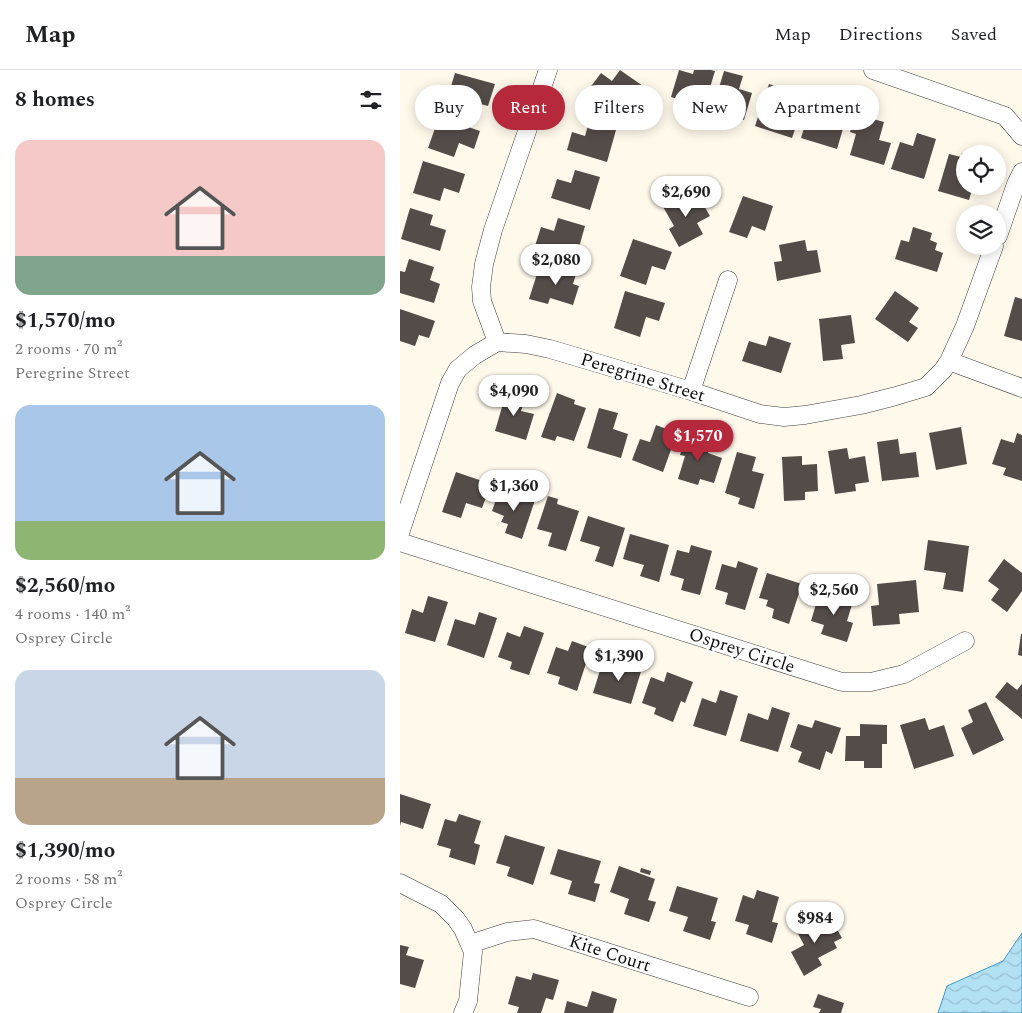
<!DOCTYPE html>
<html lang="en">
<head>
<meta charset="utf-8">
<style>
  :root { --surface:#fff; --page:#f6f6f6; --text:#202124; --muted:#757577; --line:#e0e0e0; --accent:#b6293c }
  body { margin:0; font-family:Spectral,serif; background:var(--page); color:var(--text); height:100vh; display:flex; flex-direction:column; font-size:19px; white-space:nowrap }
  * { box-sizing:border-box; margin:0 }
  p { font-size:16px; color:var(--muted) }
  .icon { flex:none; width:28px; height:28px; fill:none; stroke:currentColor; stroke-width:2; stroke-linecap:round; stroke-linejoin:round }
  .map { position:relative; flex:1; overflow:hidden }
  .details { display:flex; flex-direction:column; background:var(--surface); width:400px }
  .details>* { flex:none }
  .banner { position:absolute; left:15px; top:15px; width:475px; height:45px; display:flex; gap:10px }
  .fabs { position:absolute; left:556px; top:75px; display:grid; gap:10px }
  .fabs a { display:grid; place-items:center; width:50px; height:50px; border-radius:50%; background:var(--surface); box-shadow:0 2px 12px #0003; font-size:25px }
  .price { position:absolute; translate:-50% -42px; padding:0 11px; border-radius:18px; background:#fff; color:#222; font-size:16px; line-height:32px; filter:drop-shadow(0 1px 2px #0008) }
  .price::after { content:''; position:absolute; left:50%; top:30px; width:15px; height:11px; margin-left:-8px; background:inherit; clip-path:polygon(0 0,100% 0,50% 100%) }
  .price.active { background:var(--accent); color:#fff }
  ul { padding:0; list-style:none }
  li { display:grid; align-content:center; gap:10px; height:265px; padding:0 15px }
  li span { display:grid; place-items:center; height:155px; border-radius:15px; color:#555 }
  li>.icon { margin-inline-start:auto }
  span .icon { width:90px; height:90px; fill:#fffc; stroke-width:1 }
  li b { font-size:21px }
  h2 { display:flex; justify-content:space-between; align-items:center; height:60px; padding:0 15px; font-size:21px }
  .tag { padding:0 18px; border-radius:22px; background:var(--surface); box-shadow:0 2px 12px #0003; font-size:18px; line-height:45px }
  .tag.active { background:var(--accent); color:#fff }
  header { display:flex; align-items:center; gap:30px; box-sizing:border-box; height:70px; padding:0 25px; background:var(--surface); border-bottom:1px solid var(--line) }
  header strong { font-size:24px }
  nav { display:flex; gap:28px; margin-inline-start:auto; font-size:18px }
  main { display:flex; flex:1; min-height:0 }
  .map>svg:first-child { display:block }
</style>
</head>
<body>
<header>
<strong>Map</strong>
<nav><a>Map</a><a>Directions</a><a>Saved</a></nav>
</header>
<main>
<section class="details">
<h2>8 homes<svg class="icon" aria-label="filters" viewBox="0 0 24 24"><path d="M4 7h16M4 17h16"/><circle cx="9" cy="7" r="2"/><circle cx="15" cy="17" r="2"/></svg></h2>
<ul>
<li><span style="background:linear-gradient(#f6c9c9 75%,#7fa58c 0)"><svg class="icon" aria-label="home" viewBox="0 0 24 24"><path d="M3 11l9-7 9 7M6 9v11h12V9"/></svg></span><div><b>$1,570/mo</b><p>2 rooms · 70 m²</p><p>Peregrine Street</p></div></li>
<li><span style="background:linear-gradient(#a9c7e8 75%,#8fb573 0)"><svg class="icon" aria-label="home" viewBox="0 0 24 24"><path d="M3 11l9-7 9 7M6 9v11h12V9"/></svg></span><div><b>$2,560/mo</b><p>4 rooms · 140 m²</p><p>Osprey Circle</p></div></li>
<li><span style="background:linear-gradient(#c9d6e8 70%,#b9a48a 0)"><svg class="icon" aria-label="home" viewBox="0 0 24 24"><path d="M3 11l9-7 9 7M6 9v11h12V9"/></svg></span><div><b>$1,390/mo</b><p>2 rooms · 58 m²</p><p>Osprey Circle</p></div></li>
</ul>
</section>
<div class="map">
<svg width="622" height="943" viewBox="0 0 622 943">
  <defs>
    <pattern id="water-waves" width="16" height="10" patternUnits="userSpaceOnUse" patternTransform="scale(1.25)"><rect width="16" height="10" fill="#b2e1f4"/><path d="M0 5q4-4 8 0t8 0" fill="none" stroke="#98c0d0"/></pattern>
  </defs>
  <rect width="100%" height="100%" fill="#fef9eb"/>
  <path fill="url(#water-waves)" stroke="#3c9cc8" d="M622,863V943H538L547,916L603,891Z"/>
  <path fill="#544c49" d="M220,0L243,16L224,44L189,19L201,3L212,11Z
    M279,0L293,4L294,0H311L315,1L302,44L282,38L284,31L271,27Z
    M324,1L343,6L339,19L352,23L344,50L312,41Z
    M55,3L95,14L88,36L70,31L67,42L45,36Z
    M369,14L387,20L382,36L401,42L392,68L355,56Z
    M413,29L432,35L428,46L445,52L437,79L401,68Z
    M455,44L484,52L479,70L491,73L484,95L450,85L456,64L450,62Z
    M39,47L80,61L74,79L59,73L54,87L28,78Z
    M189,52L216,60L207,92L167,80L172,62L185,66Z
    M517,63L536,69L524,109L491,99L500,72L513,76Z
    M562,83L565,84V116H573L569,130L538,121L549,84L561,87Z
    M23,91L65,104L59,123L44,118L40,131L13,123Z
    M175,100L200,107L190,140L151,128L157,109L171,113Z
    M297,124L310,146L297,153L303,164L279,177L269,159L274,156L262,135L280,125L284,132Z
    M343,126L373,136L365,161L352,156L347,168L329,162Z
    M10,138L33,145L30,155L46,160L40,181L1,169Z
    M158,148L185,156L176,188L135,176L141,157L154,161Z
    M513,157L532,163L530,170L537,173L535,180L543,183L537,202L495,189L501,170L509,172Z
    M233,169L272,182L265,200L252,196L246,215L220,206Z
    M405,170L407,181L417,180L421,202L377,211L374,192L382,191L379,175Z
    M9,189L34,197L30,210L40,214L34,233L0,223V201L5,202Z
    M151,193L177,201L173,214L179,216L173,235L150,228L148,234L129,229L137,204L147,206Z
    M225,221L265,233L259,251L246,247L240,267L214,258Z
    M495,221L519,238L509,252L518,258L508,272L475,249Z
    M615,227L622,229V271L604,266Z
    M0,239L35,251L29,268L19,265L15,276L0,271Z
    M451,245L455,273L441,275L443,289L423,291L419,249Z
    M369,266L391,273L381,303L342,291L349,271L366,276Z
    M107,320L126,326L121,341L134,344L126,370L95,361Z
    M157,323L175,330L174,334L186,338L174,371L157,366L155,371L141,367Z
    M199,338L218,343L213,359L228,364L221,388L187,378Z
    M256,355L277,363L263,402L232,390L240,369L250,372Z
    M561,357L567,394L536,400L529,363Z
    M617,363L622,365V411L603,405L606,398L592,394L601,369L614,373Z
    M286,366L311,373L308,383L322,388L314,413L300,409L298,415L278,409L285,386L280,385Z
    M498,369L500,384L516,382L519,407L482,411L477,372Z
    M447,378L449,389L465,386L469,412L455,414L456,421L435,424L428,381Z
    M337,382L356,387L352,401L364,404L354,439L338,434L340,428L325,423Z
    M402,386V395L417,394L418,421L405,422V430L384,431L382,387Z
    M56,402L91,414L82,438L66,433L61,448L42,442Z
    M100,418L135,430L122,469L105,463L108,454L101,452L104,446L92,441Z
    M148,426L158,429L157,434L179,441L166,481L148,476L152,463L137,459Z
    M188,446L225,458L213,497L195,491L200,477L180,471Z
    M230,464L269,475L259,512L240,506L244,495L223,489Z
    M528,470L569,476L563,522L543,519L546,503L524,500Z
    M291,475L312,481L300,525L281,520L284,509L270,505L277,480L289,483Z
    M604,489L622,503V521L607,542L591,530L599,519L588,511Z
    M338,491L358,498L345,540L325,534L328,523L315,519L322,494L336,498Z
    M367,503L402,514L389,554L372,548L374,539L366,536L368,530L359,528Z
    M516,510L519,542L499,544L500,554L473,556L471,536L479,535L477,514Z
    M434,522L454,528L447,551L453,553L447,572L421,564L424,555L411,551L419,524L432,528Z
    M28,526L48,532L35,572L5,563L12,539L23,543Z
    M79,542L97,548L84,588L47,575L55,549L75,555Z
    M124,556L144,563L129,605L110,599L112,592L98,587L107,562L120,567Z
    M621,564H622V586L618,585Z
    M172,571L191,578L177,621L158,614L160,607L147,603L156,577L168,581Z
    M225,589L243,595L231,634L193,623L201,597L221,603Z
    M267,602L293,612L285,633L281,631L273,652L254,644L256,638L242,633L251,607L264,612Z
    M607,612L617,620L622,614V649L595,627Z
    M320,620L338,626L326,666L293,656L302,628L316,633Z
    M586,632L604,670L573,685L561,658L573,652L568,640Z
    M372,637L390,643L378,682L340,671L348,643L368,650Z
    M525,648L529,660L544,655L554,686L514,699L500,655Z
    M415,650L441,658L432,684L426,681L420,700L398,692L402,682L390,677L398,654L412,658Z
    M460,654L487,655V674H482V698H464V691H445L446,666H460Z
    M0,724L31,734L23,759L1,752L0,756Z
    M59,744L81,751L74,773L80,775L75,795L49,787L51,779L37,775L45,749L56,752Z
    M105,765L145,777L133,815L107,806L110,797L96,793Z
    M158,779L201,791L194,813L200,814L195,832L168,824L172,811L150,804Z
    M219,796L255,809L248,830L256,832L249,852L224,844L229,829L210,822Z
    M241,798L251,801L250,805L240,802Z
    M277,816L318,828L311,851L316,852L310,870L283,861L288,847L269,841Z
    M357,820L379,827L372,852L378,853L372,873L346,864L349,855L335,851L343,825L354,829Z
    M418,845L426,859L434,854L442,868L434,872L437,878L418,888L422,895L404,906L391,882L404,875L395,858Z
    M0,875L9,877L6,885L24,890L15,918L0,914Z
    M133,903L159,910L153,930L146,928L141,943H117L119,937L108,934L116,906L131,910Z
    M192,921L217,929L213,943H164L167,931L187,937Z
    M418,924L444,933L441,943H419L421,939L413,937Z"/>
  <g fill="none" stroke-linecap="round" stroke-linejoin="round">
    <g stroke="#3f3f3f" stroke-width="19">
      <path id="minor" d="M473,0L605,46L622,66
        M598,166L616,114L622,102
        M97,272L126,274L150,279L291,321L360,344L384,347L405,345L461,335L496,326L526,317L543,300L549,291L565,256L594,176
        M97,272L82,231L81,217L84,194L93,160L148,0
        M549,291L622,318
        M291,321L328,210
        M0,463L50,313L58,299L75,285L97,272
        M0,472L442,612H471L504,604L565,571
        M0,813L41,834L56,849L63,859L73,882L68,931L63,943
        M70,874L107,862L134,859L349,927"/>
    </g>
    <use href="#minor" stroke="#fff" stroke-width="18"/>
  </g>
  <g text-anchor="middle" stroke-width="5" stroke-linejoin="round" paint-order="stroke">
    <g font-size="18" fill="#0c0c0c" stroke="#fff">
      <text transform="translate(243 307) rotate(17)" y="6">Peregrine Street</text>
      <text transform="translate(342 580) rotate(18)" y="6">Osprey Circle</text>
      <text transform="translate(210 883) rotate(18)" y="6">Kite Court</text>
    </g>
  </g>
</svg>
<div class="fabs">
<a><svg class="icon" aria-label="locate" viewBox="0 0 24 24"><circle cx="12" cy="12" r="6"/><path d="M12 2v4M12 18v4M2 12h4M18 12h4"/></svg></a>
<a><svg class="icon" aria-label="layers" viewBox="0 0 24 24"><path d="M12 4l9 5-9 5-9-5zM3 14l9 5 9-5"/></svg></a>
</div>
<b class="price" style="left:286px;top:148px">$2,690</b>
<b class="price" style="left:156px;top:216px">$2,080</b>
<b class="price" style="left:114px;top:347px">$4,090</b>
<b class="price active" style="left:298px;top:392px">$1,570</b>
<b class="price" style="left:114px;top:442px">$1,360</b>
<b class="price" style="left:434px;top:546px">$2,560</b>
<b class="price" style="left:219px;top:612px">$1,390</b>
<b class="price" style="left:415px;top:874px">$984</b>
<div class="banner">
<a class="tag">Buy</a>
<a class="tag active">Rent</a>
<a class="tag">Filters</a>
<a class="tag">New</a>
<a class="tag">Apartment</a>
</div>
</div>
</main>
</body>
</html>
